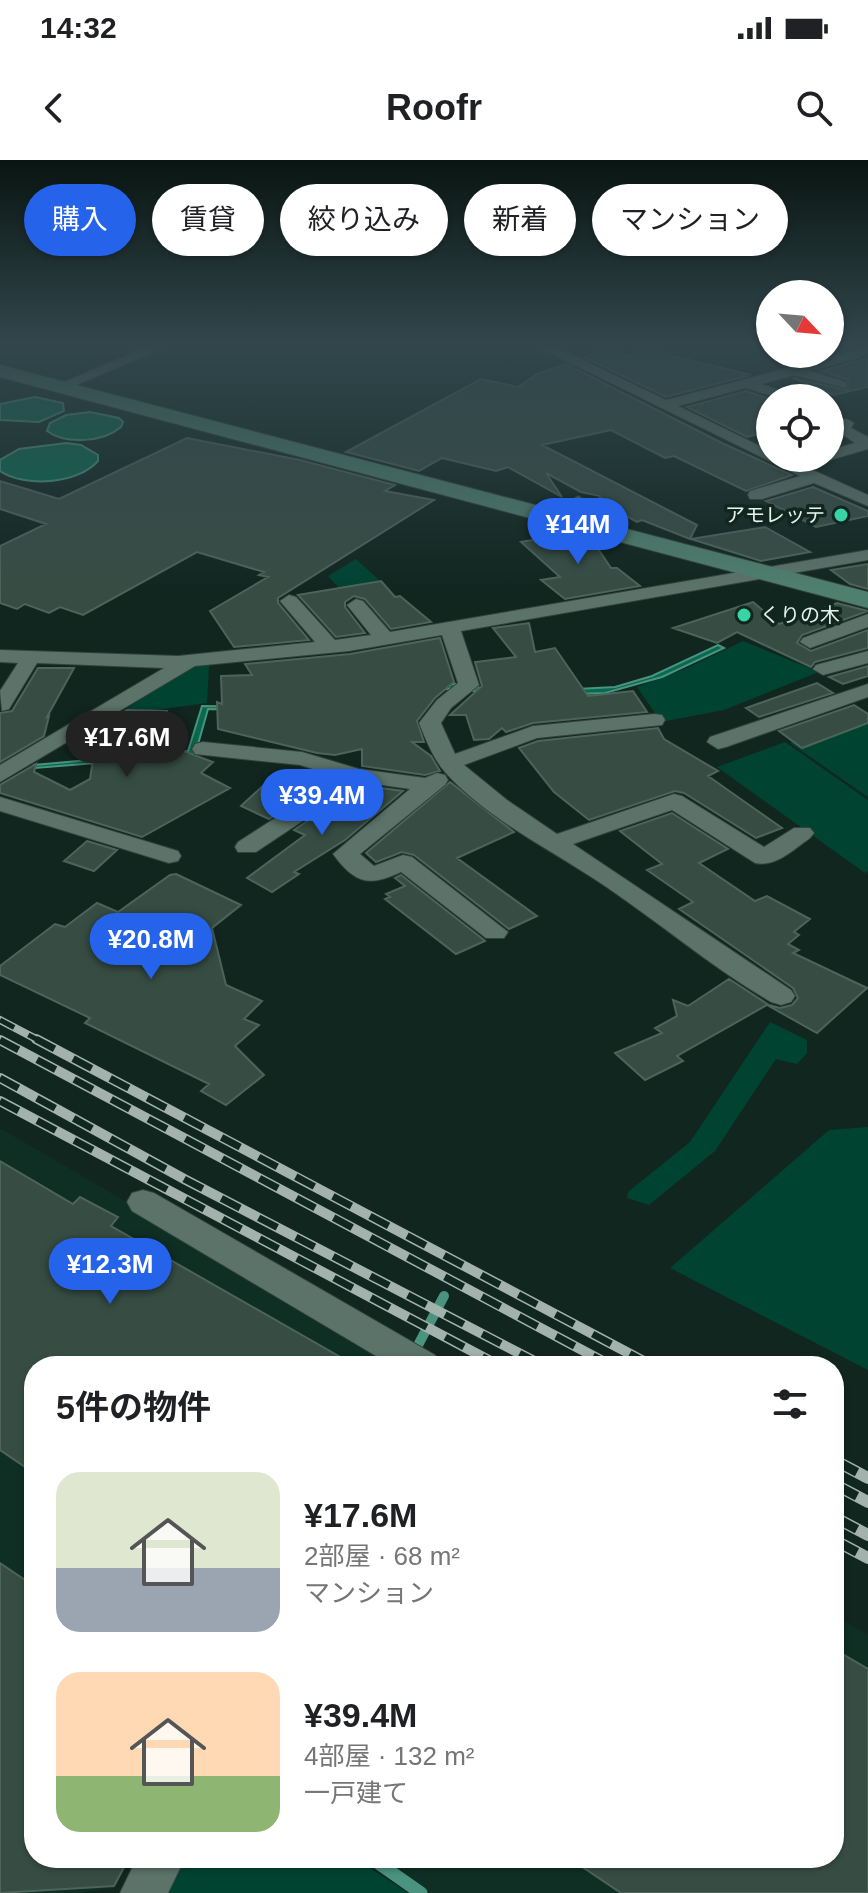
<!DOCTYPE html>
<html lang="ja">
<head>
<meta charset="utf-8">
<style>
  :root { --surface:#fff; --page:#f6f6f6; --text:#202124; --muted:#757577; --accent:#2563eb }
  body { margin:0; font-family:Helvetica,"Noto Sans JP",sans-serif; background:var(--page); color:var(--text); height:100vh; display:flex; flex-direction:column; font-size:30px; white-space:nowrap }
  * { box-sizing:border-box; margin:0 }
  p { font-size:26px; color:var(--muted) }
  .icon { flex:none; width:44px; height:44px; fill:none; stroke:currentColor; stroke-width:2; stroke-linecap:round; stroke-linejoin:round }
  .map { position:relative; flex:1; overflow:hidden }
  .drawer { position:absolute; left:24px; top:1196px; width:820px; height:512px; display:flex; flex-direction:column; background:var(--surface); border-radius:32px; box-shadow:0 2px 6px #0004 }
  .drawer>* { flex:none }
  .banner { position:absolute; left:24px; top:24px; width:820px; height:72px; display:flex; gap:16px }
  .needle { width:52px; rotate:116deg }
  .fabs { position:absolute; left:756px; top:120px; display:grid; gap:16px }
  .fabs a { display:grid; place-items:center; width:88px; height:88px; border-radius:50%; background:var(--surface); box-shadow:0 2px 6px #0004; font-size:40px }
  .price { position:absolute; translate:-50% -68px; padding:0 18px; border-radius:28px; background:var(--accent); color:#fff; font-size:26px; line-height:52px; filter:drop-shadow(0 2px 4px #0008) }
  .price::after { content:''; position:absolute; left:50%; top:48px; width:24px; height:18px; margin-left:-12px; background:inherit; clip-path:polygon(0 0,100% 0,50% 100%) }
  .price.selected { background:#222; color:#fff }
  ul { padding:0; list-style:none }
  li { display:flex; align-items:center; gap:24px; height:200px; padding:0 32px }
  li span { display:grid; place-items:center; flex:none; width:224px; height:160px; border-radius:24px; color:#555 }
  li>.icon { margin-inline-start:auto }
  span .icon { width:96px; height:96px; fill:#fffc; stroke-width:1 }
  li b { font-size:34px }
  h2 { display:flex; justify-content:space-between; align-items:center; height:96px; padding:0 32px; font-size:34px }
  .tag { padding:0 28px; border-radius:36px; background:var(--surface); box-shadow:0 2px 6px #0004; font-size:28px; line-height:72px }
  .tag.selected { background:var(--accent); color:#fff }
  .status { display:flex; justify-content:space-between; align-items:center; height:56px; padding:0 40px; background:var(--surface); direction:ltr }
  .status svg { height:22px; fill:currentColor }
  header { display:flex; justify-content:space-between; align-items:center; height:104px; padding:0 32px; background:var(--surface); font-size:36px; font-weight:700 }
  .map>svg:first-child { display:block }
</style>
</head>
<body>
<div class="status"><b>14:32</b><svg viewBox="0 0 49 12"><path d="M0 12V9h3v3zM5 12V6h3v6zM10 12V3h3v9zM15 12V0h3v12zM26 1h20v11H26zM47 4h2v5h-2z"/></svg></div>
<header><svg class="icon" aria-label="back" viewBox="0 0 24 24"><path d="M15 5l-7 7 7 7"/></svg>Roofr<svg class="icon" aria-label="search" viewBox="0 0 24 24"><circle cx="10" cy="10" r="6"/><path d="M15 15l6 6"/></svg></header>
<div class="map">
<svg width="868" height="1733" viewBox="0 0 868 1733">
  <rect width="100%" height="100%" fill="#11261f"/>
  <path fill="#0f2e24" d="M0,968L408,1206H34V1698H131L114,1728L76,1733H0Z
    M834,1455L868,1475V1733H430L380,1698H834Z"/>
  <path fill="#004331" d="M356,399L379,420L347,427L346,436L328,416Z
    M743,481L819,512L724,550L661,562L637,527L687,508Z
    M209,505L207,543L118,555L186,508Z
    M865,557L868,559V637L790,583Z
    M785,582L868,640V711L865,713L717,607Z
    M770,862L807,880V893L797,904L776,899L715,991L649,1045L627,1038L628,1032L690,982Z
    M868,967V1210L670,1108L829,970Z
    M172,1698H355L408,1733H154Z"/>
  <path fill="#07694f" stroke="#4a937f" stroke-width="2" d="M35,237L63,243L64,251L39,262L0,260V244Z
    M90,252L119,258L123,262L121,267C104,282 66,285 47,271L50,263L66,255Z
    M66,283L81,285L98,295V301C78,324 25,328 0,311V300L19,289Z
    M718,485L724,488L662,517L605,533L494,537L473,531L477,527L496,533L615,527L652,516Z
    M455,524V528L268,550L208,549L195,595L35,608L34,605L188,591L202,546L280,547Z"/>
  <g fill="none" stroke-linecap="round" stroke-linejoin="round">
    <path stroke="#4a937f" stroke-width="10" d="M407,1206L444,1136"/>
    <path stroke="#4a937f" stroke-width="13" d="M371,1698L421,1733"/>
  </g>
  <path fill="#374d44" stroke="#4d645a" stroke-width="2" d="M605,189L628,196L645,189L751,215L666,237L584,197Z
    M868,198V227L834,235L793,218L848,230V220L821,211Z
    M566,204L722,283L792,315L746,331L674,296L665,298L611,270L542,285L697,365L690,379L642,360L637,362L599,341L600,336L581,332L546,313L562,337L508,307L496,311L442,298L419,311L346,292L481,219L518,227L537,214Z
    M746,231L770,239V271L747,277L687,247Z
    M187,278L300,300L395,325L385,331L434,340L278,438V443L309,480L234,487L210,451L268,417L259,415L264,412L197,392L83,455L60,447L49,453L25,444L17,449L0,443V386L46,364L0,349V321L59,339Z
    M813,327L868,351V356L816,367L766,341Z
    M765,367L810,392L761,401L691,379Z
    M574,373L590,377L611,408H617L640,426L565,439L541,420L560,417L521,382Z
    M868,404V429L850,424L831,410Z
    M381,421L395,437L400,436L431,462L391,469L365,439L354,436L345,442V447L365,473L336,477L298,435Z
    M753,442L779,464L837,443L868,451L802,475L797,483L811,491L868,470V488L815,502L811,507L737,472L717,483L673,468Z
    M529,463L535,492L555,488L588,536L633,531L647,552L533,563L506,572L502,568L489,579L474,580L466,555H450L482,526L475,502L516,497L493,468Z
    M440,478L454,522L435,538L417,561L424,582H412L431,596L440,611L425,615L362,606V589L335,595L317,593L218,569L217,542L222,544L221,516L252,515L245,504L350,494Z
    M868,506V516L843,524L829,517Z
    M38,508H74L47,557L49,556L44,576L0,602V553L12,551Z
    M817,523L833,533L759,557L746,548Z
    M854,545L868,554V563L802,588L779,571Z
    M127,550L167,551L157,581L213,602L201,613L230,628L142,677L0,633V625L36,604L34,612L70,630L90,619L98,567Z
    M658,568L664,579L718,611L708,616L782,668L756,678L684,633L675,631L589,660L554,632L519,588L538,581Z
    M450,622L514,672L457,698L537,756L509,769L414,695L402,692L376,702L366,693Z
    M266,623L302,637L269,659L241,646Z
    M367,626L403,631L345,680L294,712L299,714L272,732L247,718L305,675L294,670L328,647L340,652L369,632Z
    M672,653L728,689L699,703L755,741L767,736L810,759L794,772L799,775L788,784L799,790L793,793L867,828L817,873L767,845L677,896L683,901L645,920L615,893L662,873L655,868L677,856L673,840L688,846L729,819L769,845L780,848L792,845L798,838L793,828L679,749L693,742L647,710L662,704L620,671Z
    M87,681L117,690L94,711L64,701Z
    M176,714L241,745L212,768L226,825L262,841L244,859L259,865L235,886L264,915L226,945L201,931L209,924L85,863L90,858L0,815V806L55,764L65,767L97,743L118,752L170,715Z
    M401,715L484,780L485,781L456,794L385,739L390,737L386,734L405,726L395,718Z
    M0,1001L73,1044L80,1037L118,1057L111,1066L356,1206H34V1313L0,1290Z
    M0,1403L34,1426V1698H129L114,1726L0,1733Z
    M834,1489L868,1509V1733H621L569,1698H834Z"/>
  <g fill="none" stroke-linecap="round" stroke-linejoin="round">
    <g stroke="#33413b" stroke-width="2">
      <path id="street" d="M147,187H166L74,226H64L62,223Z
        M538,187H556L666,240L868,187V195L810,211L846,222V228L794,215L762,224L800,238H778L746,228L678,246L770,291V298H786L868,335V346L814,323L762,339H750L748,335L750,331L800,316Z
        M847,259L854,263L851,268L868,277V289L830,300L824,298H830V290L855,283L835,269L842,260Z
        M578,336L623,359L627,367L619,377H607L604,373L609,366L572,345L570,341Z
        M868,390V400L461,471L479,525L451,548L441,563L455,594L533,566L654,554L662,555L665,560L662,565L537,578L464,605L507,640L557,674L674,634L682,636L764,687L794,668H810L814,673L810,678C794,689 775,708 755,703L672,650L573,684L791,830L795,836L791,842L781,845L771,842C713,808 661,764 605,726C552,690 488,660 445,612C433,598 426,580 419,563L437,540L458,523L442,475L349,491L195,506L0,622V605L164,508L37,503L9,549L2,551L0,531L18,503L0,502V490L178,496L315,482L280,441L289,435L296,437L335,480L371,475L347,445L356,439L363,441L390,472Z
        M868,454V467L810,488L800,482L803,478Z
        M868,491V503L823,515L813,509L816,505Z
        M868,524V537L726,587L718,589L707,582L710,577Z
        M203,582L302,592L359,609L425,618L437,613L445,615L448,620L445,625L360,694L374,706L403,695L412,697L508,772L504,778H486L401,712C369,727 355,724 333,694L410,629L361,622L256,692H238L235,687L238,682L339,617L300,605L195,594L192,589L195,584Z
        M0,637L178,691L181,696L178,701L169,703L0,651Z
        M143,1030L154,1033L435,1195L441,1206H393L132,1051L127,1042L132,1033Z
        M137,1698H185L168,1733H120Z"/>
    </g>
    <g stroke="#33413b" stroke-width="2">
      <path id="secondary" d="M0,205L868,432V448L0,217Z"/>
    </g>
    <use href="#street" fill="#5b7369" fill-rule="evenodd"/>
    <use href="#secondary" fill="#4f7f6e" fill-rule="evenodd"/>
    <g stroke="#a3b2ac" stroke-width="8">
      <path id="rail-far2" d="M0,860L40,881"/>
    </g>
    <g stroke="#a3b2ac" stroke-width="10">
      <path id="rail-far1" d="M36,879L653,1206
        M0,880L612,1206
        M0,918L186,1020L544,1206
        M0,941L500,1206"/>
    </g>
    <g stroke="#a3b2ac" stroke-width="12">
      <path id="rail" d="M834,1300L868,1318
        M834,1324L868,1342
        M834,1357L868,1375
        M834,1380L868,1398"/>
    </g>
    <use href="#rail-far2" stroke="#11261f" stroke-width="5" stroke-dasharray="16" stroke-linecap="butt"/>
    <use href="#rail-far1" stroke="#11261f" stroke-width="7" stroke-dasharray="21" stroke-linecap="butt"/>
    <use href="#rail" stroke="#11261f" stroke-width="9" stroke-dasharray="26" stroke-linecap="butt"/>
  </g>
  <linearGradient id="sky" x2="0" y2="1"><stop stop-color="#091511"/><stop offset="0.43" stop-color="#32474d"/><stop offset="1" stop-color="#32474d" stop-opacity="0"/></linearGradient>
  <rect width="868" height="430" fill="url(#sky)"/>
  <g fill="#37d4a6" stroke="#11261f" stroke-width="3">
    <circle cx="841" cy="355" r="8"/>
    <circle cx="744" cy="455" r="8"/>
  </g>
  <g text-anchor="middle" stroke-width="7" stroke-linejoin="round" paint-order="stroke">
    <g font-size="20" fill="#e7f4ee" stroke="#11261f" text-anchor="end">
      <text x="825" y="362">アモレッテ</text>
      <text x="760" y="462" text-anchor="start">くりの木</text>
    </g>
  </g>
</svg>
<div class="fabs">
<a><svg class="needle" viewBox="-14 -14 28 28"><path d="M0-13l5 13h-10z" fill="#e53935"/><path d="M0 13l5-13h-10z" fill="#757577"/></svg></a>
<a><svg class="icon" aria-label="locate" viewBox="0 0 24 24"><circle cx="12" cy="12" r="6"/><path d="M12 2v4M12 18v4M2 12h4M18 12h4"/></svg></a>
</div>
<b class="price" style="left:578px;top:406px">¥14M</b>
<b class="price selected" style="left:127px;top:619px">¥17.6M</b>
<b class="price" style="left:322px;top:677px">¥39.4M</b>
<b class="price" style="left:151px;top:821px">¥20.8M</b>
<b class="price" style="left:110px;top:1146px">¥12.3M</b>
<div class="banner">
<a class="tag selected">購入</a>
<a class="tag">賃貸</a>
<a class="tag">絞り込み</a>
<a class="tag">新着</a>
<a class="tag">マンション</a>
</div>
<section class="drawer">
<h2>5件の物件<svg class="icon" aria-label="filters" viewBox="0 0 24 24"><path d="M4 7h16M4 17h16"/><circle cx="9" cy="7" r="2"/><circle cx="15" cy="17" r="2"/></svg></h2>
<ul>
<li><span style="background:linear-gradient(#dfe7d0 60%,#9aa5b1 0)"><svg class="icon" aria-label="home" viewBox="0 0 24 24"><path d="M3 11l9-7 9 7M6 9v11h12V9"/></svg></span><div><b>¥17.6M</b><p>2部屋 · 68 m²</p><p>マンション</p></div></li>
<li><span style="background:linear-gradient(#ffd9b3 65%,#8fb573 0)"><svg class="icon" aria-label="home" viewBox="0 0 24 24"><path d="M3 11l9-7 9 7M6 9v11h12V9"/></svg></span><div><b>¥39.4M</b><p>4部屋 · 132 m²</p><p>一戸建て</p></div></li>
</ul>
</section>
</div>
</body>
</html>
